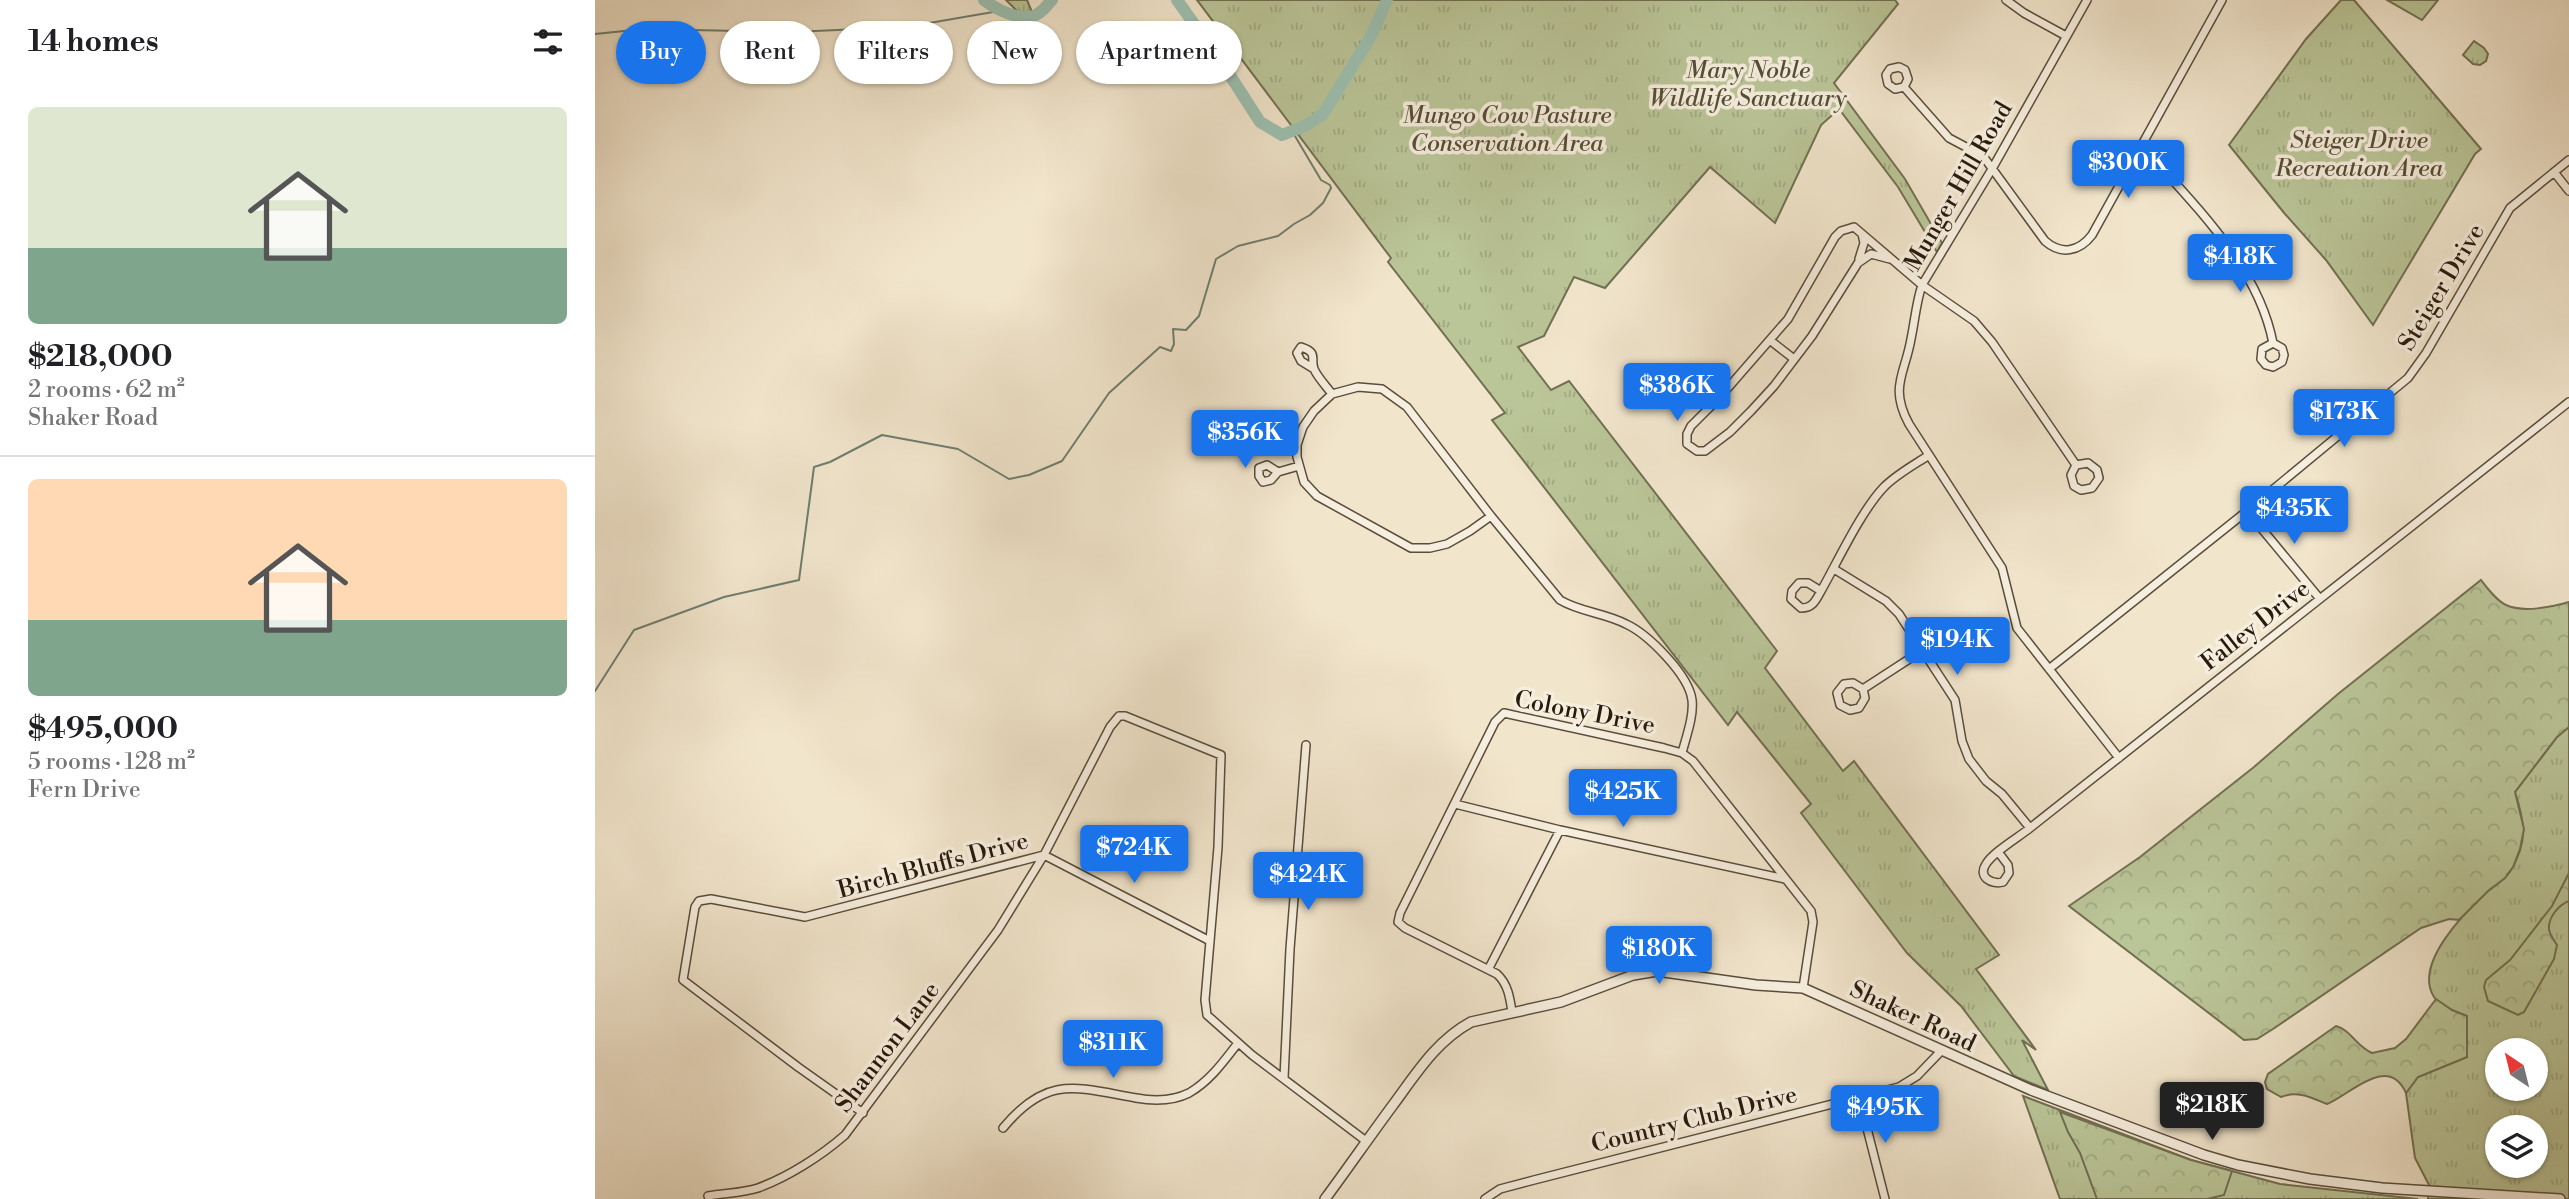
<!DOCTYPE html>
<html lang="en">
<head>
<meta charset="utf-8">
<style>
  :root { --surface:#fff; --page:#f6f6f6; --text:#202124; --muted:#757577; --line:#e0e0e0; --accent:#1a73e8 }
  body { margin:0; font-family:"Libre Bodoni",serif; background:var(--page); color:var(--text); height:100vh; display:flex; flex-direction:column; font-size:26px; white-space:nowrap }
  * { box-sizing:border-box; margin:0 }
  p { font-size:23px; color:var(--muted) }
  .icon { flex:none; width:38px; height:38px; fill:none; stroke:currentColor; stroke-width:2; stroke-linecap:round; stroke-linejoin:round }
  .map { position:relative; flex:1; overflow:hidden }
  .drawer { display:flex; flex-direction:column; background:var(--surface); width:595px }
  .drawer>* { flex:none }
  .guide { position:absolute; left:21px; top:21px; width:665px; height:63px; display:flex; gap:14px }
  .needle { width:46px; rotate:325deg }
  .fabs { position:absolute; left:1890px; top:1038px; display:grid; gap:14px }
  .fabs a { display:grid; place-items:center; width:63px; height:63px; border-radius:50%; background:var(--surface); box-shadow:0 2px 5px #0004; font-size:35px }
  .price { position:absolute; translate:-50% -60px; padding:0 16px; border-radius:7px; background:var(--accent); color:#fff; font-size:23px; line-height:46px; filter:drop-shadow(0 2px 4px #0008) }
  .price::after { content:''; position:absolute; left:50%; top:42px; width:21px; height:16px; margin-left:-10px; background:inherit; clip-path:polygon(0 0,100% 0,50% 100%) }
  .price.current { background:#222; color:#fff }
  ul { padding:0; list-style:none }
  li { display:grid; align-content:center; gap:14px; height:371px; padding:0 28px }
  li+li { border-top:2px solid var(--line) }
  li span { display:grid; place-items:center; height:217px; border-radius:10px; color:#555 }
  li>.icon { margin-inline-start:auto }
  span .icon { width:126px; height:126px; fill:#fffc; stroke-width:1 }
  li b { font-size:30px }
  h2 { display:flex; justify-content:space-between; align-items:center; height:84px; padding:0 28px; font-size:30px }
  .tag { padding:0 24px; border-radius:32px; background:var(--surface); box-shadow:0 2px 5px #0004; font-size:24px; line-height:63px }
  .tag.current { background:var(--accent); color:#fff }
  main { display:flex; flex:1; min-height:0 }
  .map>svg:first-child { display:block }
</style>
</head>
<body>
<main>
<section class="drawer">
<h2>14 homes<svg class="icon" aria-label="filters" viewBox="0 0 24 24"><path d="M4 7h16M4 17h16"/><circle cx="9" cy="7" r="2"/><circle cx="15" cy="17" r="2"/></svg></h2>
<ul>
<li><span style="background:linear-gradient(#dfe7d0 65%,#7fa58c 0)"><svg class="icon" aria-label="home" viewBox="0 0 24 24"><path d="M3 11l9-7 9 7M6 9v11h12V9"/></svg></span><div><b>$218,000</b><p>2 rooms · 62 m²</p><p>Shaker Road</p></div></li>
<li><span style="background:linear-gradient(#ffd9b3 65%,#7fa58c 0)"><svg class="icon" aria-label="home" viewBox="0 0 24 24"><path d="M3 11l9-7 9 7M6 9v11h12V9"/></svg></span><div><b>$495,000</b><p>5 rooms · 128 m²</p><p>Fern Drive</p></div></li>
</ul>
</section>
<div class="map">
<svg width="1974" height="1199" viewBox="0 0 1974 1199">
  <defs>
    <pattern id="grass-tufts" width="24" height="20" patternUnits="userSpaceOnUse" patternTransform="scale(1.75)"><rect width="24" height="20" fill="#bac598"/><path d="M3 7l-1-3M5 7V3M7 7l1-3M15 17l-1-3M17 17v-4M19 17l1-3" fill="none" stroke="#a0a982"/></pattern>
    <pattern id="forest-crowns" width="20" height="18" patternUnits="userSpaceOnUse" patternTransform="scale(1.75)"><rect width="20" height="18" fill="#bac598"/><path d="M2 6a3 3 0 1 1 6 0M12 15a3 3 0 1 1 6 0" fill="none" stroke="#a0a982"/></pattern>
  </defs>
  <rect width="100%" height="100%" fill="#f1e5cc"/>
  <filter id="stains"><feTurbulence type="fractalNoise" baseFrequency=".00286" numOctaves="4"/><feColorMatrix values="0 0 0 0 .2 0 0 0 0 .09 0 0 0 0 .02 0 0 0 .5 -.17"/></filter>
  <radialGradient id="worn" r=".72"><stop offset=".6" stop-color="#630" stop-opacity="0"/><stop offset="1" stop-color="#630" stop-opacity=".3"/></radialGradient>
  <path fill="url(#grass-tufts)" stroke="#717052" stroke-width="2" fill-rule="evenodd" d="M411,0H432L437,12H423Z
    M602,0H1300L1303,4L1239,83L1310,179L1347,243L1342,252L1303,187L1244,109L1226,125L1180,223L1115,167L1010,288L979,277L949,336L923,347L956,390L974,381L1182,651L1170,668L1248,771L1259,761L1404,955L1381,969L1441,1050L1427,1040L1453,1090L1419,1076L1366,1006L1312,953L1206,813L1216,804L1142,712L1133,725L897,420L910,413L793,262L796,258Z
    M1746,0H1759L1886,149L1880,154L1778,325L1731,260L1690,214L1634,145L1711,39Z
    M1879,41L1889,48L1893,54L1891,61L1885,65L1878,64L1868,55Z
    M1974,727V1199H1833L1834,1185L1820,1158L1811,1093L1823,1077L1872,1057L1871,1016C1860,1011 1846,1007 1839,997C1818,964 1870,912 1892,892C1900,885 1910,880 1916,870C1933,841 1930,823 1920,792L1962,737ZM1902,1050H1941V1088H1902ZM1902,1127H1941V1166H1902Z
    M1428,1096L1596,1160L1685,1184L1823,1199H1465Z"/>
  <path fill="url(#forest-crowns)" stroke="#717052" stroke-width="2" d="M1886,580C1893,589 1901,600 1911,605C1928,613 1957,607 1974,602V727L1962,737L1920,792L1929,829L1925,849L1918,867L1910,878L1893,891L1864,920L1854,919L1826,928L1678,1029L1662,1039L1649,1040L1474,906L1545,857L1659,767L1743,694Z
    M1974,873V901C1964,905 1953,917 1954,929C1954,934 1959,940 1962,945L1959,959L1929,1012L1923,1015L1893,1001L1889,987L1891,980L1915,960L1957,906Z
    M1841,999L1857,1010L1872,1016V1057L1823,1077L1811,1093C1793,1053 1755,1095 1732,1104C1717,1098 1703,1090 1686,1097L1672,1089L1670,1082L1673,1074L1741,1026C1756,1030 1761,1046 1777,1053L1800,1048L1811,1039Z
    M1465,1112L1596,1160L1637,1171L1629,1195L1612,1199H1502L1485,1153L1473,1132Z"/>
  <path fill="#bac598" stroke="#717052" stroke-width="2" d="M1792,0H1843L1827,20Z"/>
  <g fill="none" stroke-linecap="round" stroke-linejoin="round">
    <path stroke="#6e7e6f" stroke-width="2" d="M0,34L49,29L197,32L311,27L404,11
      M0,691L39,630L129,597L204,580L219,467L235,462L287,435L363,449L414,479L434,475L467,461L514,393L565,347L576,351L579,344L578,329L591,330L604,316L621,259L643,246L683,236L699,224L715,215L728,203L736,188L735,185L726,180L697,131"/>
    <path stroke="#9cc0b1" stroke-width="12" d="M389,0C402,10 429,24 444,13C449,10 453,4 457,0
      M582,0L629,66L665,122L687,135L712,125L728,114L776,36L792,0"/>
    <g stroke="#5a4d3c" stroke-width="10">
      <path id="minor" d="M1411,0L1429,13L1471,36
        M1492,0L1397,169L1327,285C1321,303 1320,320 1316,339C1310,374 1294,387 1314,424L1407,568L1422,628L1524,758
        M1309,87L1300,89L1293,84L1291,75L1295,69L1304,67L1310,70L1313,79L1309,87L1354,138L1388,156L1450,241C1466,255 1484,252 1497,235L1627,0
        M1547,146C1597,203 1663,265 1678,343L1667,349L1666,359L1671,365L1678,367L1687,362L1689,355L1687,348L1678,343
        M1959,172L1974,191
        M1264,259L1269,243L1267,234
        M1295,259L1276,254L1263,263L1217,336L1179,386L1156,411L1135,432L1110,451H1102L1092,444V434L1096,426L1125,397L1193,319L1240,237L1246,231L1259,227L1327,285L1379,321L1397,342L1481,465L1476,475L1479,486L1486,490L1497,488L1504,478L1502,470L1493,463L1481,465
        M1176,341L1199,359
        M719,369L706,361L702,353L706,347C724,353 715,358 719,369C723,378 732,387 737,394
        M683,472L676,480L668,482L664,476V468L672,465L683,472L704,466
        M1652,511L1725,599
        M896,516L812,407L787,389L763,387L737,394L719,411L708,427L702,445V457L709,482L722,496L816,548H835L852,544L875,531L896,516L965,600C985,612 1010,613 1031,624C1053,634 1094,675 1097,700C1099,716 1091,737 1087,753
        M1239,569L1291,601L1304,614L1360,700L1367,741L1374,759L1391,781L1407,794L1435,828
        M1226,591L1213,583H1204L1197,591L1196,599L1206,608C1218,608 1221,600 1226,591C1243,561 1266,511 1289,487C1302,474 1319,465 1334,455
        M1454,669L1652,511L1813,378L1831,353L1915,208L1974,160
        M1268,689L1270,698L1264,708L1255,710L1245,705L1242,693L1249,684L1258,683L1268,689L1328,650
        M860,804L965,830L1190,879
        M1404,853L1413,865L1414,873L1408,882C1397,885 1382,877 1391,864C1398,852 1424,837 1435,828L1974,402
        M894,968L965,830
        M917,1012C915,998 913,984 902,974L810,928L803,922L805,913L900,722L909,713L1069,748L1087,753L1098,761L1216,911L1218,922L1208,988
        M689,1078L695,949L711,745
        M1264,1097L1290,1199
        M268,1113L203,1067L88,980L100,907L104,901L116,899L210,917L449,855L515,727L524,716H530L626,755L623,847L610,1000L612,1015L657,1055L771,1141
        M408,1128C452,1075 480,1087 541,1098C558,1101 578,1101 594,1093C615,1081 629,1061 643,1043
        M113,1196C130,1193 148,1193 163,1188C193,1177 226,1156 250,1135L403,930L449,855L615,941
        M890,1199L905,1189L939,1180L1304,1087L1322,1076L1347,1050"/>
    </g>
    <g stroke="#5a4d3c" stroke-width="12">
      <path id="tertiary" d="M730,1199C753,1168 775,1136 798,1105C821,1074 841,1041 876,1022L966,1002L1038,975L1062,971L1161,985L1208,988L1436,1090L1609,1155L1643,1165L1715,1179L1787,1188L1965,1199"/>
    </g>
    <use href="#minor" stroke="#f6eede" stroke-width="7"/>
    <use href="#tertiary" stroke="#f6eede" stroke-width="9"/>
  </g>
  <g text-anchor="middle" stroke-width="7" stroke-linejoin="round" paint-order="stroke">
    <g font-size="24" font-style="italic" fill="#544d36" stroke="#f6eede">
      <text x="1153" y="78">Mary Noble<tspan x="1153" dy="28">Wildlife Sanctuary</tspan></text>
      <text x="912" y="123">Mungo Cow Pasture<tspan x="912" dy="28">Conservation Area</tspan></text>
      <text x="1764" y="148">Steiger Drive<tspan x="1764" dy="28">Recreation Area</tspan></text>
    </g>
    <g font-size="24" fill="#281a0c" stroke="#f6eede">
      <text transform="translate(1363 186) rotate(-60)" y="8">Munger Hill Road</text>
      <text transform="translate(1846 287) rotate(-59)" y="8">Steiger Drive</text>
      <text transform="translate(1660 625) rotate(-38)" y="8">Falley Drive</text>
      <text transform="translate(990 712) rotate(11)" y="8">Colony Drive</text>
      <text transform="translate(338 865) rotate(-15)" y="8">Birch Bluffs Drive</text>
      <text transform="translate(1318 1016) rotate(25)" y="8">Shaker Road</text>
      <text transform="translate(292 1047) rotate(-53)" y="8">Shannon Lane</text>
      <text transform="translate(1099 1119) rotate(-14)" y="8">Country Club Drive</text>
    </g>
  </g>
  <rect width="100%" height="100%" filter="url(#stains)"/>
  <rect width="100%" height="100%" fill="url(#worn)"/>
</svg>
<div class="fabs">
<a><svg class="needle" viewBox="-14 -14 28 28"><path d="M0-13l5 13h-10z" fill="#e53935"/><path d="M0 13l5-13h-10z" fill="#757577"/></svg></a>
<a><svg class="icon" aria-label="layers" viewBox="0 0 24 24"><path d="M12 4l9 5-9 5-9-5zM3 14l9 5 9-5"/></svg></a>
</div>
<b class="price" style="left:1533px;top:200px">$300K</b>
<b class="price" style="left:1645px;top:294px">$418K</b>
<b class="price" style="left:1082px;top:423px">$386K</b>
<b class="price" style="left:1749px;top:449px">$173K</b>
<b class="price" style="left:650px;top:470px">$356K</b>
<b class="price" style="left:1699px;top:546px">$435K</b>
<b class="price" style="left:1362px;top:677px">$194K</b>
<b class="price" style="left:1028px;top:829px">$425K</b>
<b class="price" style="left:539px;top:885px">$724K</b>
<b class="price" style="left:713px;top:912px">$424K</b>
<b class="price" style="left:1064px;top:986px">$180K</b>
<b class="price" style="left:518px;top:1080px">$311K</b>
<b class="price current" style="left:1617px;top:1142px">$218K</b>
<b class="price" style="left:1290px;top:1145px">$495K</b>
<div class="guide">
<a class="tag current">Buy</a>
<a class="tag">Rent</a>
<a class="tag">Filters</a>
<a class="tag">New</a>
<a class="tag">Apartment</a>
</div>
</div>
</main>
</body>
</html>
